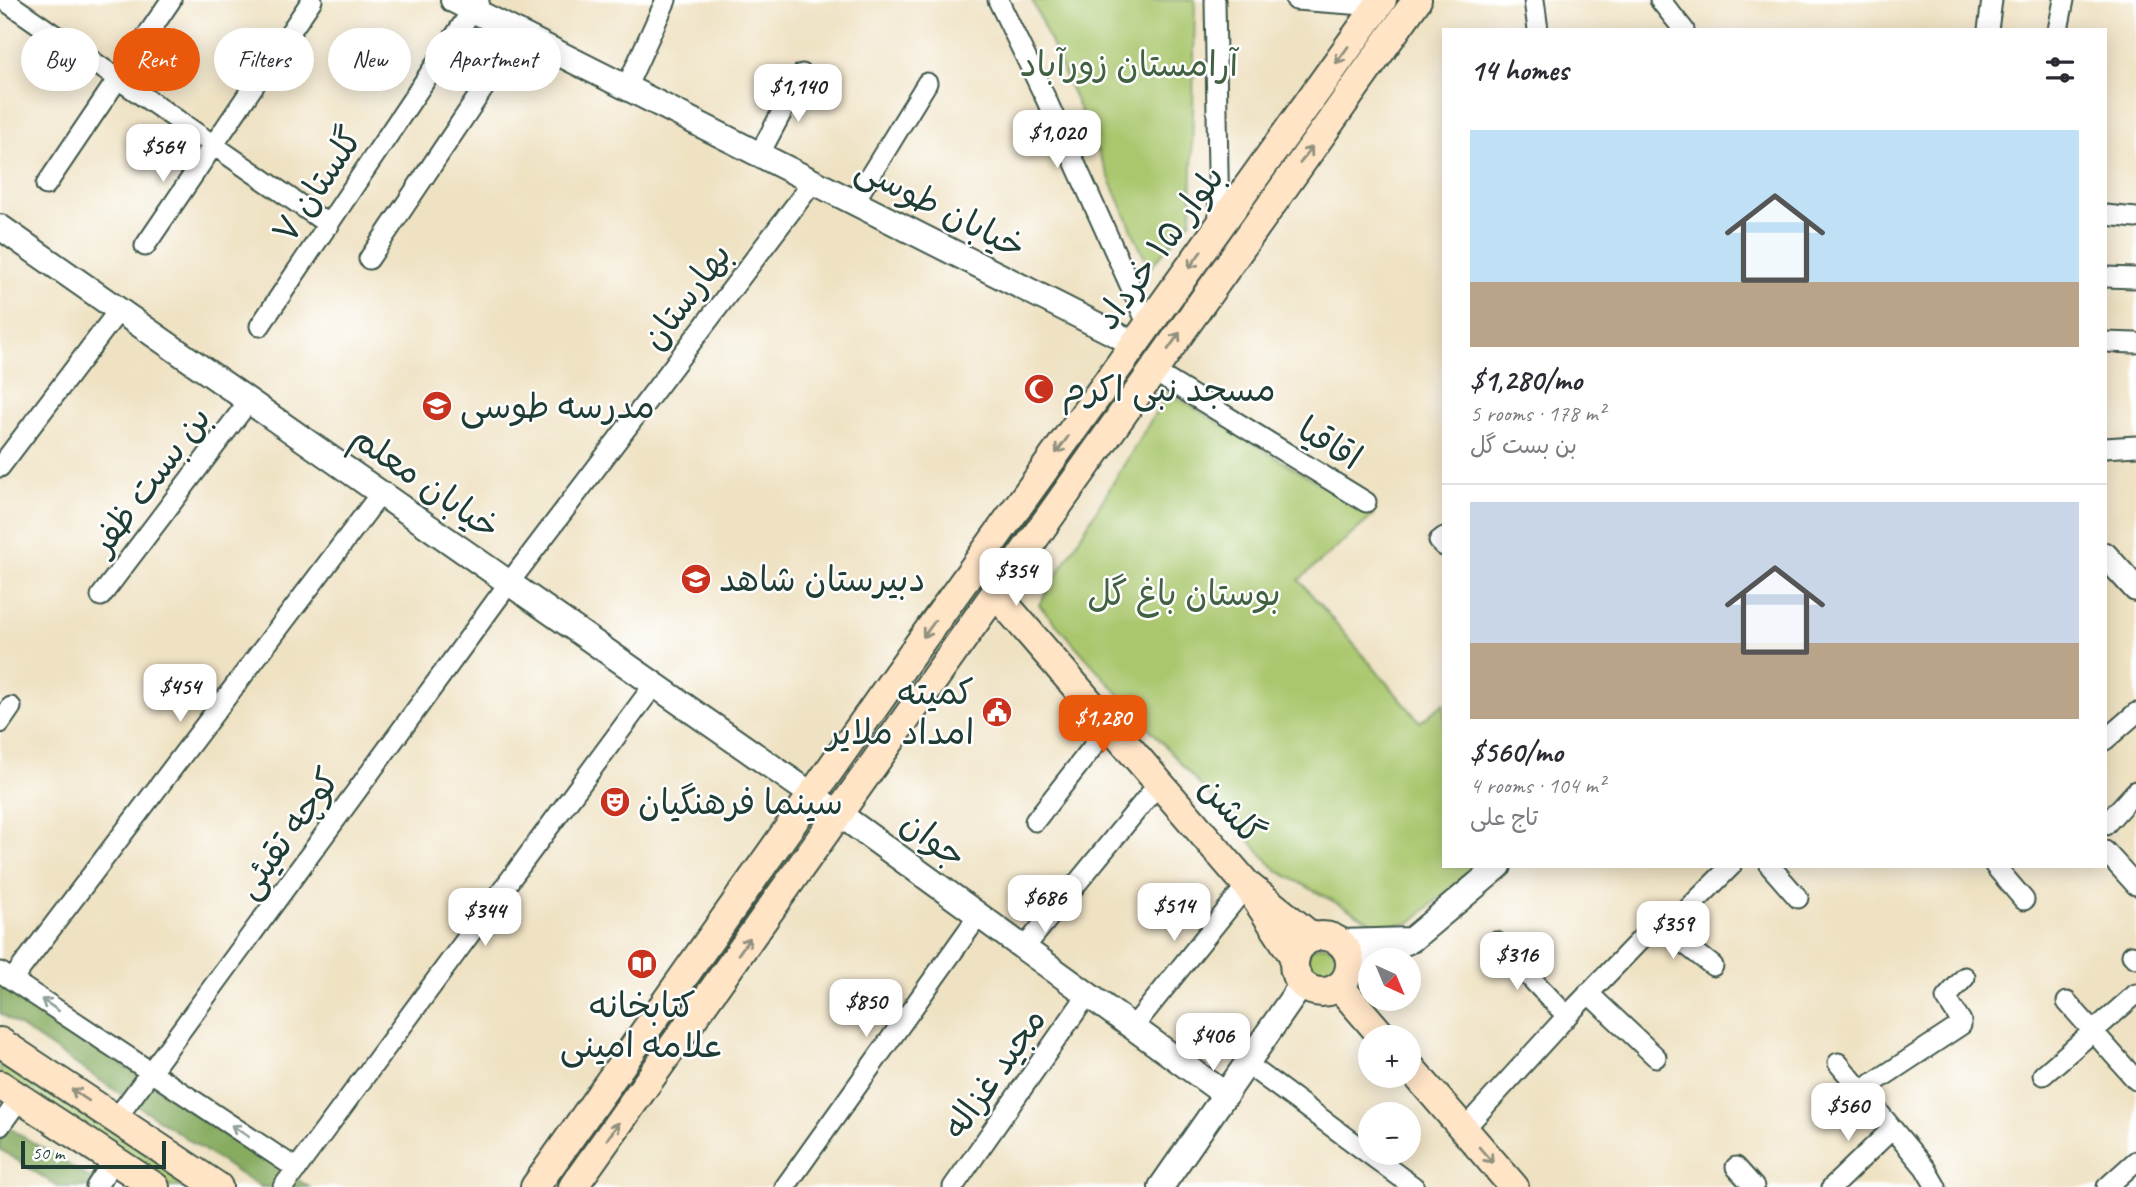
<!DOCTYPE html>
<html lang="en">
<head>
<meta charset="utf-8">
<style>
  :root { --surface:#fff; --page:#f7f7f7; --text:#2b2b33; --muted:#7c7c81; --line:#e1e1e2; --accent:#ea580c }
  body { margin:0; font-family:Caveat,"Playpen Sans Arabic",sans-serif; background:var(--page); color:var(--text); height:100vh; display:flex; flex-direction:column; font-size:26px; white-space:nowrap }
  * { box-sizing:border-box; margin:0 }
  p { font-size:23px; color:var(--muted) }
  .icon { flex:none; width:38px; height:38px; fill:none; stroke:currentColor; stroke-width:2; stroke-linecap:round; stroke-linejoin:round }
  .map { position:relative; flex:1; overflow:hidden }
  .side { position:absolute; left:1442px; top:28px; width:665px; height:840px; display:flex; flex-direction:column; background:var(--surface); border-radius:0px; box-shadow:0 4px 18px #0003 }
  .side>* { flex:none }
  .hud { position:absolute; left:21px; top:28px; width:665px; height:63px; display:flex; gap:14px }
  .needle { width:46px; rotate:136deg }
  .controls { position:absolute; left:1358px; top:948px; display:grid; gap:14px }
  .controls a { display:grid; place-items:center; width:63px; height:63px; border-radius:50%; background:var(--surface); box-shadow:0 4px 18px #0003; font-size:35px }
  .scale { position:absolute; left:21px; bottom:18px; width:145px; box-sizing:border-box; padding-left:7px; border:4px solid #1f3d34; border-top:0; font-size:19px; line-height:24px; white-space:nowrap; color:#1f3d34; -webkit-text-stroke:5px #fff; paint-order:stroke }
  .price { position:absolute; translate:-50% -60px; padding:0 16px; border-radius:14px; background:#fff; color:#222; font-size:23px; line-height:46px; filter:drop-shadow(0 2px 4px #0008) }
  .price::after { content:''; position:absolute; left:50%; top:42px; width:21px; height:16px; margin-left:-10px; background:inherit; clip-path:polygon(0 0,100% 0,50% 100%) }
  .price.active { background:var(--accent); color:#fff }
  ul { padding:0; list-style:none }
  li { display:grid; align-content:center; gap:14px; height:371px; padding:0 28px }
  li+li { border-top:2px solid var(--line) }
  li span { display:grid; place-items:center; height:217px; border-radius:0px; color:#555 }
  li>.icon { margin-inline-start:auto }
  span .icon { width:126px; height:126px; fill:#fffc; stroke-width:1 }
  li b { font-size:30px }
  h2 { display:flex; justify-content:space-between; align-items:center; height:84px; padding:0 28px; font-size:30px }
  .chip { padding:0 24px; border-radius:32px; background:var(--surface); box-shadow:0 4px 18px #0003; font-size:24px; line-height:63px }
  .chip.active { background:var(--accent); color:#fff }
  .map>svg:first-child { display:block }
</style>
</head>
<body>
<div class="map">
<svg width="2136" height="1187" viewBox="0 0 2136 1187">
  <rect width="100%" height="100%" fill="#fff"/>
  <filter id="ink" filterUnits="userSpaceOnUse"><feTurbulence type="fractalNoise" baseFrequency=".0143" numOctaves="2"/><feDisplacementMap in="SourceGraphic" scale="14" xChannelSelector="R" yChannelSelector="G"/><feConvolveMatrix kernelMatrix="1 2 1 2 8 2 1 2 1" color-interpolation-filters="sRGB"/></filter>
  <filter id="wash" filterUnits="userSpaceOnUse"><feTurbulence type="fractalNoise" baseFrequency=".00686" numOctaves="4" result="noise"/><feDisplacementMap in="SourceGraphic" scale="28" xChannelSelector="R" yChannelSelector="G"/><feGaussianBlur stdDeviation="1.57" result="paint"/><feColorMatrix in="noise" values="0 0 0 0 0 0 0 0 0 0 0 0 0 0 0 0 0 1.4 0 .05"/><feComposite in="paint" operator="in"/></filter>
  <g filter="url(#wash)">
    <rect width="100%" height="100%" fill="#efe2c3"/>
    <path fill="#aac76e" stroke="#648251" stroke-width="2" d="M1032,0H1195L1191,220L1149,269Z
      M1168,392L1373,516L1299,580L1420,722L1444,703V866H1477L1410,923L1377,925L1276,870L1039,605Z
      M1305 964a18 18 0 1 1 36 0a18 18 0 1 1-36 0Z
      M0,1056L204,1187H170L0,1076Z"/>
    <path fill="#87ac61" stroke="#53744a" stroke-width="2" d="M0,981L220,1131L309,1187H261L247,1179L0,1013Z
      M0,1122L104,1187H58L0,1149Z"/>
  </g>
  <g filter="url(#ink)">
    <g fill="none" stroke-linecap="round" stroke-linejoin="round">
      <g stroke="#3e5649" stroke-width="23">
        <path id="minor" d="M4,0L329,225
          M998,0L1046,99L1148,325
          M1215,0L1219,228
          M1296,0L1378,6
          M1534,0L1538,30
          M1660,0L1684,30
          M1988,30L1992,0
          M2058,30L2064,0
          M626,88L666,0
          M759,155L802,74
          M46,185L171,0
          M854,202L927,83
          M2105,215L2136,218
          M145,246L312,0
          M369,259L520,34
          M2105,277L2136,278
          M260,326L479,0
          M2105,342L2136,343
          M1153,371L1366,502
          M2105,448L2136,446
          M0,467L119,310
          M1444,537L1439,541L1444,546
          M101,596L249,401
          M0,723L11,707
          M2105,740L2136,713
          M1035,821L1110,725
          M2105,825L2136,791
          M2105,851L2136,885
          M1770,866L1798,898
          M1995,866L2024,900
          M1658,923L1713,966
          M1496,942L1567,1016
          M1024,948L1159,783
          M2132,955L2136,958
          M0,972L297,1169
          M12,980L381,493
          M1588,993L1656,1057
          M2067,1002L2136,1080
          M1133,1027L1247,885
          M1838,1063L1925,1168L1936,1187
          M1247,1064L1414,1187
          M2043,1075L2136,994
          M1861,1091L1961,1025V1021L1946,998L1965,977
          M116,1119L509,583L813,182
          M0,1126L20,1098
          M1464,1129L1567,1016L1643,937L1658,923L1677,920L1731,866
          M1736,1167L1754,1187
          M96,1187L114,1160
          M283,1187L654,685
          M785,1187L979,915
          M953,1187L1088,994
          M1832,1187L1892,1129
          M2107,1187L2136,1161"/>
      </g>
      <g stroke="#3e5649" stroke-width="28">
        <path id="tertiary" d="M453,0L1135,344
          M0,227L838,813L1226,1095
          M2105,555L2136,589
          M1411,940L1499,866
          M1340,942L1411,940L1350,967
          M1161,1187L1302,984"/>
      </g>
      <g stroke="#3e5649" stroke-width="32">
        <path id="secondary" d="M996,594L1247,885
          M1294 964a28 28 0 1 1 56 0a28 28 0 1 1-56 0Z
          M1295,958L1247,885L1313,938
          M1339,986L1384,1038
          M0,1042L218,1187
          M1409,1066L1514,1187
          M0,1085L155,1187
          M535,1187L911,655L1382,0
          M573,1187L1417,0"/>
      </g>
      <use href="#minor" stroke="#fff" stroke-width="19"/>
      <use href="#tertiary" stroke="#fff" stroke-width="24"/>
      <use href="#secondary" stroke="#ffe4c6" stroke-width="28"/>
    </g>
    <defs><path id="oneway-shaft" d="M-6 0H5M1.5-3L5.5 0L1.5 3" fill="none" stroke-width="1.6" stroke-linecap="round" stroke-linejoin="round" transform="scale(1.75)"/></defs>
    <g stroke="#8f907d">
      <use href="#oneway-shaft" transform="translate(1342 55) rotate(126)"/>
      <use href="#oneway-shaft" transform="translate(1306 155) rotate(-54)"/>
      <use href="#oneway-shaft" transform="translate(1195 260) rotate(126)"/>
      <use href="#oneway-shaft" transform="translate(1174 341) rotate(-55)"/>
      <use href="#oneway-shaft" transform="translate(1062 445) rotate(126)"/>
      <use href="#oneway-shaft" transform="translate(929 629) rotate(126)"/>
      <use href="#oneway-shaft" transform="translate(744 946) rotate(-55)"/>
      <use href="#oneway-shaft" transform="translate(80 1095) rotate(-146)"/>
      <use href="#oneway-shaft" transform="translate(613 1131) rotate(-55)"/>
      <use href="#oneway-shaft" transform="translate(1486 1155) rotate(49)"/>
    </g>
    <g stroke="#8f9e9a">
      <use href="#oneway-shaft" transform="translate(50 1005) rotate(-146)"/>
      <use href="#oneway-shaft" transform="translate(240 1131) rotate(-146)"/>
    </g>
  </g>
  <defs>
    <g id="mosque-disc" transform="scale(1.575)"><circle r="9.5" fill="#c8321e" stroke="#fff"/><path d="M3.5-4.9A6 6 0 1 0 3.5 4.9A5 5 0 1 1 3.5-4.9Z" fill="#fff"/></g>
    <g id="school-disc" transform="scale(1.575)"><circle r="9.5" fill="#c8321e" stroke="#fff"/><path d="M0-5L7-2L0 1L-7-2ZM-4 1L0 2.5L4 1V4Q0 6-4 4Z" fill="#fff"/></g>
    <g id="civic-disc" transform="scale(1.575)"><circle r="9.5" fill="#c8321e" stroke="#fff"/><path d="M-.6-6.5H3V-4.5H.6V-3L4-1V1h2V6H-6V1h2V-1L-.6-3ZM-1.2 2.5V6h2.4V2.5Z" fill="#fff"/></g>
    <g id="theatre-disc" transform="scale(1.575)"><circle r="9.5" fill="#c8321e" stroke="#fff"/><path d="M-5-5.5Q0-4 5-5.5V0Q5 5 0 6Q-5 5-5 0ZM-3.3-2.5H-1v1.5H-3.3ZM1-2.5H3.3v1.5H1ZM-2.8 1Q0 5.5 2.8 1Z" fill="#fff"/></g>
    <g id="library-disc" transform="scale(1.575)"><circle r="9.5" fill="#c8321e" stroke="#fff"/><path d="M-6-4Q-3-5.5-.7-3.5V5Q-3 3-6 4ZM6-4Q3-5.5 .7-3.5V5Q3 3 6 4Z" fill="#fff"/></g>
  </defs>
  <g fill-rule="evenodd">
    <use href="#mosque-disc" x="1039" y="389"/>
    <use href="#school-disc" x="437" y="406"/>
    <use href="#school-disc" x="696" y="579"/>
    <use href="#civic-disc" x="997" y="712"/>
    <use href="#theatre-disc" x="615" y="802"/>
    <use href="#library-disc" x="642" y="964"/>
  </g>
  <g text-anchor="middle" stroke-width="5" stroke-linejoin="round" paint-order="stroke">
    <g font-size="35" fill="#426042" stroke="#fff">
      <text x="1129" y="76">آرامستان زورآباد</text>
      <text x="1184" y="605">بوستان باغ گل</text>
    </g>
    <g font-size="35" fill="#1f3d34" stroke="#fff">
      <text transform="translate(317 185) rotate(-56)" y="12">گلستان ۷</text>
      <text transform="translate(941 207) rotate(27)" y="12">خیابان طوسی</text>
      <text transform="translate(1159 247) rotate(-54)" y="12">بلوار ۱۵ خرداد</text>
      <text transform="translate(686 296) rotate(-53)" y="12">بهارستان</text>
      <text transform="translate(1330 443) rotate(32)" y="12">اقاقیا</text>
      <text transform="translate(150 480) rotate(-53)" y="12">بن بست ظفر</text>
      <text transform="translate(426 482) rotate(35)" y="12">خیابان معلم</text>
      <text transform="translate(1232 810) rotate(49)" y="12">گلشن</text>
      <text transform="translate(287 833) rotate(-54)" y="12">کوچه تقیئی</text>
      <text transform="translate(934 839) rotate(36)" y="12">جوان</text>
      <text transform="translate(994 1073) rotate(-55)" y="12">مجید غزاله</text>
    </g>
    <g font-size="35" fill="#1f3d34" stroke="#fff" text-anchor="start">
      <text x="1062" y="401">مسجد نبی اکرم</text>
      <text x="460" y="418">مدرسه طوسی</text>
      <text x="719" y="591">دبیرستان شاهد</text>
      <text x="974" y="704" text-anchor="end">کمیته<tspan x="974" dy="40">امداد ملایر</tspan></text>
      <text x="638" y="814">سینما فرهنگیان</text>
      <text x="642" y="1017" text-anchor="middle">کتابخانه<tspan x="642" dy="40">علامه امینی</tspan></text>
    </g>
  </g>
</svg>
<div class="controls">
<a><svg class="needle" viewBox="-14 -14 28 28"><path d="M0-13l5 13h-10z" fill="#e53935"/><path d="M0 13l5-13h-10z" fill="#7c7c81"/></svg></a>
<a>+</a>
<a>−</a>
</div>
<div class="scale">50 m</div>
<b class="price" style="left:798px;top:124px">$1,140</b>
<b class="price" style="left:1057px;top:170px">$1,020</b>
<b class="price" style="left:163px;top:184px">$564</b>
<b class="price" style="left:1016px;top:608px">$354</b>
<b class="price" style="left:180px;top:724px">$454</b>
<b class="price active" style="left:1103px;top:755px">$1,280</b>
<b class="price" style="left:1045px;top:935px">$686</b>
<b class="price" style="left:1174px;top:943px">$514</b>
<b class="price" style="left:485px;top:948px">$344</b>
<b class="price" style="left:1673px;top:961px">$359</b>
<b class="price" style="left:1517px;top:992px">$316</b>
<b class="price" style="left:866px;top:1039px">$850</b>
<b class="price" style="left:1213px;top:1073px">$406</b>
<b class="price" style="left:1848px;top:1143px">$560</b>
<div class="hud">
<a class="chip">Buy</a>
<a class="chip active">Rent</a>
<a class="chip">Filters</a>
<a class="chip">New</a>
<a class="chip">Apartment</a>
</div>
<section class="side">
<h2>14 homes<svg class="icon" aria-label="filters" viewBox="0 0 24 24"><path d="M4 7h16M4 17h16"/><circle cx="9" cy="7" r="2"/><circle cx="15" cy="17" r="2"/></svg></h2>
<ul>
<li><span style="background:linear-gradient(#bfe0f5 70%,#b9a48a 0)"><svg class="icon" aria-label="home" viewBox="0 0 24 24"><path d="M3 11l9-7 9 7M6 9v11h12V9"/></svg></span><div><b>$1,280/mo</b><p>5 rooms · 178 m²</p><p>بن بست گل</p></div></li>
<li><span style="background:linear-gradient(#c9d6e8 65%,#b9a48a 0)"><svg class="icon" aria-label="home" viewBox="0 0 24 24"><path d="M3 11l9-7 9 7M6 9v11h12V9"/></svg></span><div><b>$560/mo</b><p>4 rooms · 104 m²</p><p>تاج علی</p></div></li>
</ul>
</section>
</div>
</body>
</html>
